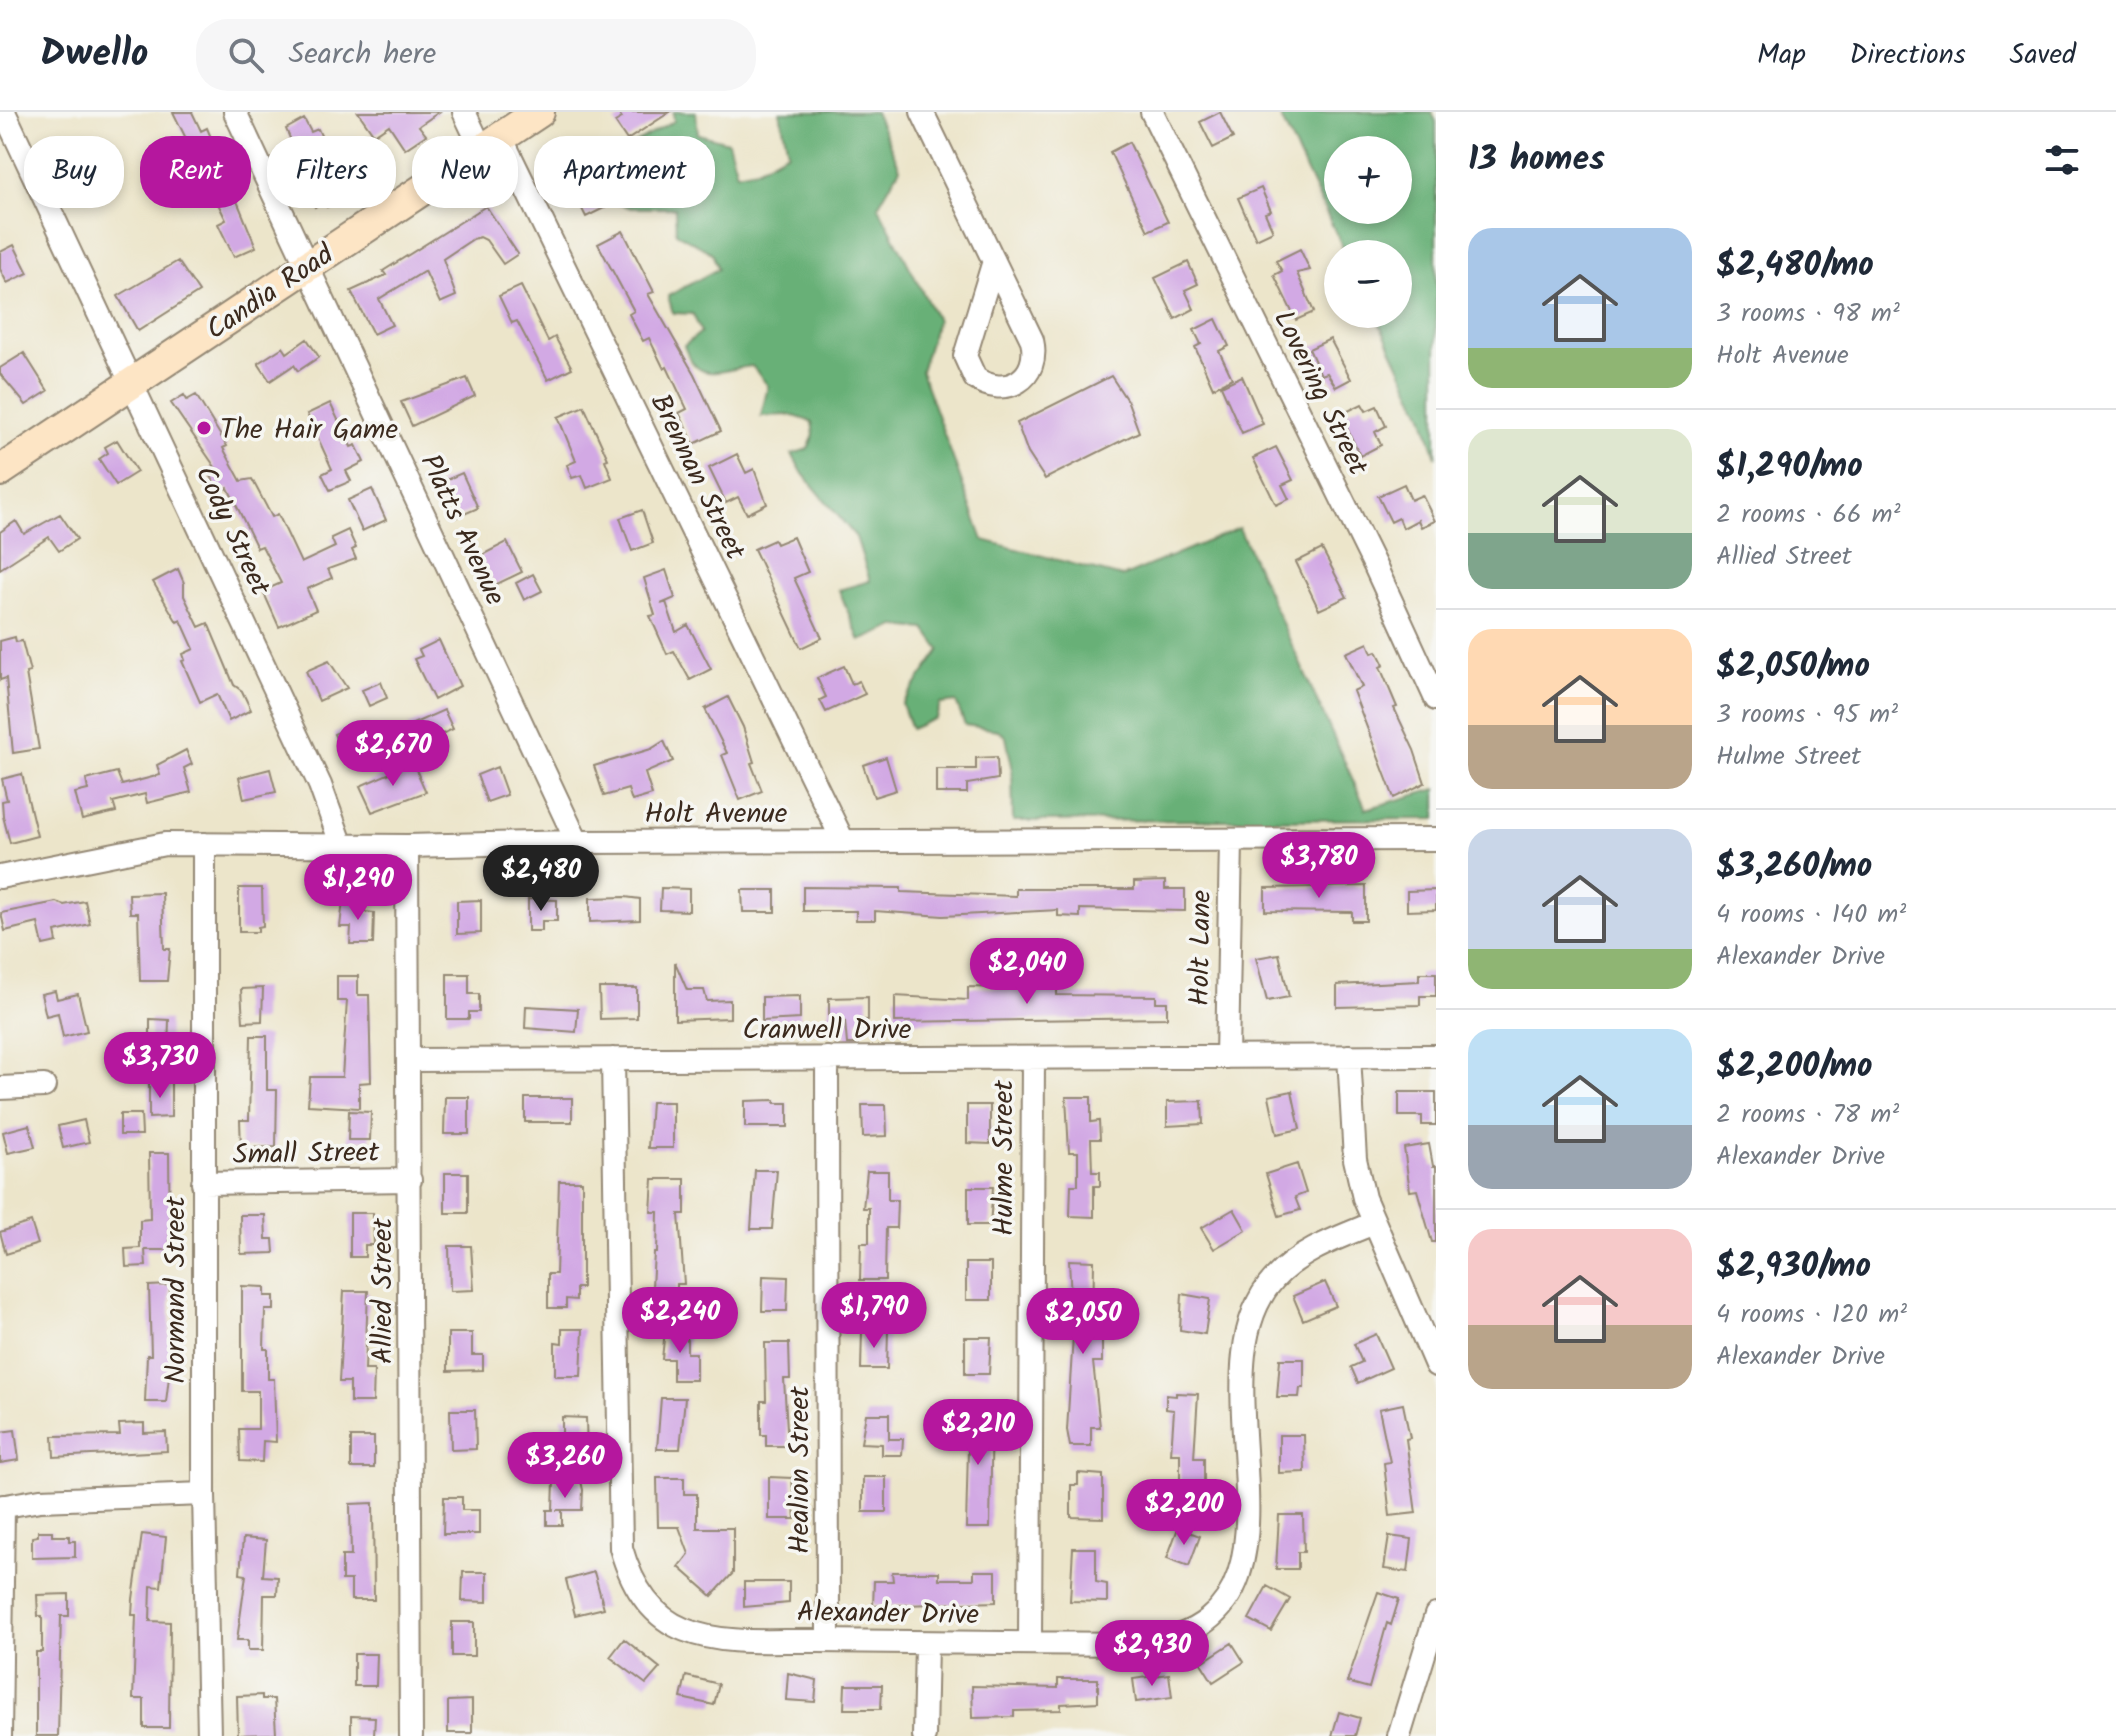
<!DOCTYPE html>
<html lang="en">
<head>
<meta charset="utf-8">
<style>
  :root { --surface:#fff; --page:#f6f6f7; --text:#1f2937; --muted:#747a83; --line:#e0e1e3; --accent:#b5179e }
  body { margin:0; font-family:Kalam,sans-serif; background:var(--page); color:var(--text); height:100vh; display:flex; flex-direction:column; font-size:30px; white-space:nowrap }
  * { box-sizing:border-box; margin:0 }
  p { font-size:26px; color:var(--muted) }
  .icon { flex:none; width:44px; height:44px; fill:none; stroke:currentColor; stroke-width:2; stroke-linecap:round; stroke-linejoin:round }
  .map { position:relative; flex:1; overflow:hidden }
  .side { display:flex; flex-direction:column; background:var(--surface); width:680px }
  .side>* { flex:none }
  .guide { position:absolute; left:24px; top:24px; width:760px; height:72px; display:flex; gap:16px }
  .tools { position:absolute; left:1324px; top:24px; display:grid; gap:16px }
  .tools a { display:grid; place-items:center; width:88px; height:88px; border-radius:50%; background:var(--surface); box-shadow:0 4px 12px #0003; font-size:40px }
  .price { position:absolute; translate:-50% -68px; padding:0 18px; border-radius:28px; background:var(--accent); color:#fff; font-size:26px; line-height:52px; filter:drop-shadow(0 2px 4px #0008) }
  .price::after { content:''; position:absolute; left:50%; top:48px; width:24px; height:18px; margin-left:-12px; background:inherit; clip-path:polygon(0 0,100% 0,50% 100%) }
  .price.current { background:#222; color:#fff }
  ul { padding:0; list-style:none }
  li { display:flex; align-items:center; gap:24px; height:200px; padding:0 32px }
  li+li { border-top:2px solid var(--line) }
  li span { display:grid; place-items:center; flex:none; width:224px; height:160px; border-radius:24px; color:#555 }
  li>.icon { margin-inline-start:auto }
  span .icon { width:96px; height:96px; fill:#fffc; stroke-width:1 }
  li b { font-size:34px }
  h2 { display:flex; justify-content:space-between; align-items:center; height:96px; padding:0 32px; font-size:34px }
  .pill { padding:0 28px; border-radius:32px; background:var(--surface); box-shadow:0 4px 12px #0003; font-size:28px; line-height:72px }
  .pill.current { background:var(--accent); color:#fff }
  header { display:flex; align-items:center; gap:48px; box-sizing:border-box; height:112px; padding:0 40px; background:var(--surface); border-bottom:2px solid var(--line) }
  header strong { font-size:38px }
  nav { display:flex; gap:44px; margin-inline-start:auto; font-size:28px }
  .search { width:560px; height:72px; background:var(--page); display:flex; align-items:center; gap:20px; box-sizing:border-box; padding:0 28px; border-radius:32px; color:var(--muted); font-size:30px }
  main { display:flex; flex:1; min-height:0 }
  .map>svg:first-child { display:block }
</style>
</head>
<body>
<header>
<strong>Dwello</strong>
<div class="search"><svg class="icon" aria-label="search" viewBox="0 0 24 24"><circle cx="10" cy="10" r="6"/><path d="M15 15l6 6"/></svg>Search here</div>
<nav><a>Map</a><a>Directions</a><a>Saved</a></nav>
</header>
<main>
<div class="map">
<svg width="1436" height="1624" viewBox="0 0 1436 1624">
  <rect width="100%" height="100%" fill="#f6f6f2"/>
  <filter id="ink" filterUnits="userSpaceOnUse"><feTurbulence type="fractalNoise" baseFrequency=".0125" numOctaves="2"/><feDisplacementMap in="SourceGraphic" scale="16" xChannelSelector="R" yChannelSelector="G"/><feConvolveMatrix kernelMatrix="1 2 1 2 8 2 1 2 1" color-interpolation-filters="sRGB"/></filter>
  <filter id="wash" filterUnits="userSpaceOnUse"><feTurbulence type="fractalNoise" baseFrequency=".006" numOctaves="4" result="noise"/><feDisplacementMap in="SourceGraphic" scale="32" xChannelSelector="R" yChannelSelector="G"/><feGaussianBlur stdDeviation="1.8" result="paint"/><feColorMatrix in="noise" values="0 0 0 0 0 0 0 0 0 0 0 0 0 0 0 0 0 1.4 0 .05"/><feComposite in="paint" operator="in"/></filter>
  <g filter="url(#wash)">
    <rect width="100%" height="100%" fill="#ece5ca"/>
    <path fill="#67b077" stroke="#516d4a" stroke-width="2" fill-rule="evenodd" d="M673,0H696L698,22L728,30L737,61L757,57L788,40L780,0H875L900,56L878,94L937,208L921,259L983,428L1122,465L1239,416L1366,697L1436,677V707L1013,709L1012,654L1006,625L998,618L965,613L956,590L940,592L936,606L911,617L902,592L940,538L925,517L896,514L860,529L839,478L870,469L856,425L803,362L792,342L808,337L814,323L812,310L791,303L761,304L768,274L752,254C717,258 698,273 684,234L701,220L693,202L673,201L668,184L718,157L712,141L676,121L675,96H631L615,91L605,66L612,44L674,9Z
      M1278,0H1432L1436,10V345L1423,303L1375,202H1398V142H1346ZM1338,38H1398V98H1338Z"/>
    <g id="blocks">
      <path fill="#d2a9e4" d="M173,0H192L201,19L207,16L256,135L234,145L218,112L226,108Z
        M358,0H439L419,14L426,23L405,37L389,13L374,23Z
        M618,0H670L627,28L615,10L622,6Z
        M1220,0L1233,26L1213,36L1200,10Z
        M304,7L311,20L318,17L324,30L297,43L286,17Z
        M83,28L100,69L83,77L62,38Z
        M1129,30L1168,110L1148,119L1110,40Z
        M584,31L597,36L585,68L563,60L572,34L581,37Z
        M364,39L375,56L366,62L370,67L327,95L323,89L315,95L304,79Z
        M594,73L606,95L586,105L575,83Z
        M1261,76L1271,99L1265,101L1273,119L1256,127L1238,86Z
        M486,94L518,142L503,152L486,128L480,125L473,127L443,147L456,184L440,191L425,159L379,187L392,213L373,222L351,179L386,163L383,159Z
        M623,119L654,180L648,182L694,262L721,319L694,332L679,301L687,297L667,255L664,257L649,226L643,229L629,202L634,199L598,132Z
        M14,133L28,161L7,171L0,157V140Z
        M1300,137L1310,158L1297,161L1314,200L1296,208L1274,163L1282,159L1276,149Z
        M178,149L199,180L138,219L118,184Z
        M1188,150L1198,172L1185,178L1194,197L1175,207L1155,166Z
        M521,174L548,229L555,225L572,256L548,268L517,209L512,211L499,184Z
        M1216,207L1229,234L1219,239L1232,266L1213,276L1195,235L1201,232L1194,218Z
        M307,227L319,245L298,259L294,253L270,269L258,251L283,235L287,241Z
        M1330,227L1351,267L1336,275L1327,261L1321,263L1309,237Z
        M24,241L48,279L26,293L0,262V256Z
        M1111,264L1128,290L1139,320L1045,367L1028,341L1017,311Z
        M1242,264L1263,312L1242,321L1221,274Z
        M467,266L475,284L412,314L401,290Z
        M184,283L187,288L196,283L227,334L223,336L241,369L252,367L272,405L278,402L301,451L335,435L331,426L348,418L356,436L352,438L356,447L328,457L332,466L307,477L316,498L279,515L263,479L281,471L262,434L257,436L228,376L219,380L208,358L215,355L171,291Z
        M330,291L351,335L356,333L364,350L346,359L351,369L330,378L322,362L332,357L307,302Z
        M1362,292L1366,299L1377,294L1386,314L1375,320L1381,333L1360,344L1345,312L1349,310L1344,301Z
        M584,294L608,347L605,348L612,366L587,376L582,363L572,366L567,353L576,349L558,305Z
        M117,328L137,360L116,373L99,347L108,341L105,335Z
        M1276,335L1293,368L1282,373L1289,387L1276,393L1253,346Z
        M737,342L746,361L754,357L767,392L747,402L738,385L726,391L709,356Z
        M462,361L478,396L455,406L439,371Z
        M1404,372L1411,388L1422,383L1435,409L1421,415L1418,408L1403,416L1399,406L1391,410L1378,384Z
        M372,377L386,408L362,419L348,388Z
        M642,398L653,431L632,439L620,406Z
        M60,402L77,427L59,439L49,425L0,457V420L16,409L24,422Z
        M793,425L808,460L794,466L822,526L801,536L754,437L774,428L776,432Z
        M507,430L522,460L495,473L480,444Z
        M1322,437L1347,485L1319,498L1296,450Z
        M178,457L184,471V484L199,515L208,511L234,573L242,579L251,598L229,609L217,582L200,590L182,549L185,548L183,542L194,537L181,508L177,510L153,470Z
        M666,458L675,486L661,492L666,490L676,520L688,513L711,557L690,568L674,539L667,542L650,504L655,503L644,466Z
        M533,462L542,479L524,488L516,471Z
        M15,525L16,530L22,529L30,560L26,561L39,637L13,641L6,566L0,568V529Z
        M439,528L460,574L434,588L414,547L422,544L419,538Z
        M1368,531L1372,541L1377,539L1384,553L1380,555L1397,595L1394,596L1414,638L1425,671L1394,686L1353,579L1362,575L1346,541Z
        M329,549L347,576L319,589L306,559Z
        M844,554L852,572L859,569L865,582L826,600L820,588L826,585L817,566Z
        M381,570L387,586L369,594L362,578Z
        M728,585L743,615L754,650L751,651L762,679L740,688L722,643L727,641L705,597Z
        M444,598L453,617L417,634L408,614Z
        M354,613L365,637L345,646L334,622Z
        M664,629L673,649L645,661L652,683L632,689L628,677L604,684L594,654L651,637Z
        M186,638L192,652L184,656L191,680L147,691L145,682L113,690L116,700L82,708L75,681L88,678L86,668L117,660L122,673L160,663L157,653Z
        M886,645L896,678L874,685L863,653Z
        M997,645L998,667L967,672V681H936V657H976V646Z
        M413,651L426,680L372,700L360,674Z
        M497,655L507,683L487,690L477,663Z
        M270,657L276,680L244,687L239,665Z
        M22,662L37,724L10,731L3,704L2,689L7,688L2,667Z
        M1165,769V777H1185V799L1080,797V805L1058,804V798L943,804L875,799V808H856V799H803V775L901,776V780L1016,784V777H1134V770Z
        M1366,774V809H1352V800L1265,799V776Z
        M239,776H262L263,814L258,815V820H239Z
        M661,776L689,777V799L660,798Z
        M742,778H775V800H743Z
        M1436,778V798L1407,799V779Z
        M162,781L164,837H170L167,869H140L138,801H130L129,782Z
        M625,785L640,787V808L590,810V786Z
        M528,787L557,788V809H542V819H528Z
        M481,788V821L457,822V789Z
        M85,789L90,812L55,820L57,830L43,833L38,811L5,819L1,801L56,790L64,793Z
        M343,789H365V800L374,801L373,832H350L351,815H340Z
        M1279,842L1289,885L1267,889L1256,846Z
        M675,850L687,878H704L707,889L730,888V906L675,908Z
        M1419,861H1436V884H1420V893L1337,895V873L1419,869Z
        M447,862H469V882H479V900H469V907H447Z
        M337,864H358V883H369L371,970L359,971V996L308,993L310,965H342L347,889H337Z
        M1057,871V883L1156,884V890H1167V906L895,910V884L968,888V875L1008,876V873Z
        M263,876L262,909L243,910L241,877Z
        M599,876H637V906L600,907Z
        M55,879L57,887L78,882L87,919L63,925L58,901L46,904L41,882Z
        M800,884V907L762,909V885Z
        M868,885V908H858V932H847L845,909H829V886Z
        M526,894L578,897L576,920L525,916Z
        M150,907L169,908L168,939H150Z
        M251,924H267V978H277L276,1035L241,1036L240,1008H249Z
        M149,970H171V1005L149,1006Z
        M1292,979L1300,1017L1277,1022L1269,984Z
        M1399,980H1436V1013H1422V1004H1399Z
        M445,985H469V1022H444Z
        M1066,985H1091V1010L1099,1009L1100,1027H1091L1092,1060H1100V1074H1094V1105L1070,1104L1071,1073H1078V1040H1069Z
        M525,986H572V1010H525Z
        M775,988V991H788V1015H745V989Z
        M1202,989L1203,1012L1167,1014V990Z
        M651,990H673V1036H648Z
        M862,993H886L887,1024L863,1025Z
        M967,993H990V1032L967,1031Z
        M349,999L371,1000L370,1028H348Z
        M120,1002H141L142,1023H120Z
        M84,1008L89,1030L63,1036L58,1014Z
        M29,1013L35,1035L8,1041L3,1020Z
        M1429,1032L1433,1054H1436V1130H1432L1417,1078L1410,1079L1404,1036Z
        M149,1041H169L170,1138H145L146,1154L126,1155L125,1137L140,1136V1108L150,1107Z
        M1297,1052L1306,1081L1295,1085L1300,1098L1279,1104L1266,1062Z
        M755,1058H777L772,1117H751Z
        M867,1059H888V1088H897L896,1116H886L885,1168H860L861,1131H869V1096H863Z
        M445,1061H468V1101H445Z
        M653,1067H685V1102H679L684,1172H677V1188H655L652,1175L654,1141H657L658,1100H651Z
        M559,1069H582V1176H576V1188L566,1187V1196H548V1162H556Z
        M968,1075H993L990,1113H968Z
        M1234,1097L1246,1118L1214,1137L1201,1116Z
        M350,1101H373L374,1133H365V1145H350Z
        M240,1103H265L266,1127H273L274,1141L241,1142Z
        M31,1110L38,1132L6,1142L0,1120Z
        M449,1134H471L474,1178L450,1179Z
        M1069,1148L1094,1149L1093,1216H1102V1250H1093L1100,1315H1091V1334H1070L1067,1318L1073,1224Z
        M966,1151H991V1188H966Z
        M763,1164L788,1165L787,1199H762Z
        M1325,1170L1336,1194L1303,1208L1293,1184Z
        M170,1173V1256L166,1290H145L147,1243H151L149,1174Z
        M242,1174L265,1175V1184H274V1198H265L264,1237H268V1267H274L276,1330L263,1329L262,1350L240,1349L239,1317H258V1279H242Z
        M344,1179H368L365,1258H374L373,1290H350V1270H339Z
        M1182,1182L1210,1187L1205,1222L1180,1218Z
        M562,1217H583L581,1264H555V1230L562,1231Z
        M665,1218H687V1241H696V1268H673V1247H662Z
        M862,1218H888L887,1257H861Z
        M448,1221H472V1243H483V1258L448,1259Z
        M1376,1222L1391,1256L1358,1271L1351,1255L1362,1250L1354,1232Z
        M965,1225H991L989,1262H965Z
        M765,1231H789L790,1267H784L788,1334H766V1323H761V1289H766Z
        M1280,1247H1304V1276H1300L1299,1285H1277Z
        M1176,1281L1198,1282L1194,1346H1204V1385L1180,1386V1342H1171L1174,1298L1166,1297V1283L1176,1284Z
        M661,1286H685L680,1337H657Z
        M1403,1292L1410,1326L1406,1327L1416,1401L1390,1404L1384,1351L1390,1350L1379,1297Z
        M450,1298H475L476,1337L451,1338Z
        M967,1299H992L990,1416H966L968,1336L954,1334V1319H967Z
        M866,1302H889V1327H903L902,1343H882V1332L861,1331Z
        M562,1305L586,1306L587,1341H562Z
        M144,1311V1321L166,1320L167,1339L54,1345L53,1324L120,1323L119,1312Z
        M15,1318L19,1348L0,1351V1320Z
        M1279,1323H1304L1305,1360L1279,1361Z
        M351,1325H374V1356H351Z
        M1078,1361L1103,1363V1406L1071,1405V1373H1078Z
        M769,1365L792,1366L795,1407H769Z
        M863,1365H886V1400H863Z
        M657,1366H684V1382H697V1416H733V1461L712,1484L679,1455L689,1442L679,1415H658Z
        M554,1369H581L583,1378L582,1398H556H562V1413H547V1398H553Z
        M444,1385H462V1398H479V1422H443Z
        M373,1391L374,1488H351V1468H342V1444H351L350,1392Z
        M1279,1403H1303L1304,1440H1298V1457H1276Z
        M1178,1416L1200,1424L1189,1454L1167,1446Z
        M38,1419H52V1424H69V1429H75V1445L32,1446V1425L38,1424Z
        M142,1422L166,1425L161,1475L151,1474L150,1509L170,1510L169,1616H144V1587H133L136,1503H132L133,1487Z
        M1389,1424L1412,1427L1408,1460L1384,1457Z
        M243,1426L266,1428L263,1464L278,1465L277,1483H264L263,1538H248V1528H237L246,1463L240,1462Z
        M1073,1436H1096V1470L1107,1472V1490L1070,1489Z
        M974,1459H996V1490L873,1494L874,1469H893L892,1460H939V1467H974Z
        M463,1460H487V1490L462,1489Z
        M594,1460L604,1496L575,1503L566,1468Z
        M744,1470H789V1491L744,1495Z
        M1267,1474L1290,1487L1271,1519L1249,1507Z
        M1378,1480L1399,1487L1391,1513L1387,1511L1369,1576L1347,1570Z
        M69,1482V1504H61L58,1624H36V1540H42V1504H38L37,1483Z
        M452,1510H474V1544H452Z
        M624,1527L660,1556L646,1572L610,1545Z
        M1232,1531L1244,1550L1213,1570L1201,1551Z
        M354,1542H377L376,1574H354Z
        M788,1561L817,1568L815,1590L786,1588Z
        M1169,1562L1172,1585L1136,1590L1133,1567Z
        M686,1564L719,1572L714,1593L681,1586Z
        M1058,1567H1098V1590L1061,1592V1598L1014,1599V1605L973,1606L972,1574L1058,1576Z
        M845,1573H882L881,1597H844Z
        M262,1583V1587H274L276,1622L238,1623L237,1584Z
        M472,1588V1621H448V1589Z
        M1339,1600L1360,1606L1355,1624H1332Z
        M351,1604L375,1605L374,1624H351Z"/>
    </g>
  </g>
  <g filter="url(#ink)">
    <use href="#blocks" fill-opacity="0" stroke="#948874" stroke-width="2"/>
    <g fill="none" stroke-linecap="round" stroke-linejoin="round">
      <g stroke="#948874" stroke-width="26">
        <path id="minor" d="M4,0L320,673L342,734
          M235,0L577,730
          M464,0L482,38
          M922,0L1032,228C1041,267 1005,287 975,266L965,244L994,149
          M1152,0L1375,454L1436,587
          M501,25L843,729
          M204,732V1382L209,1624
          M407,734L411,1624
          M0,765L165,732L407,734L577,730L1436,727
          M1349,944L1355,1047L1364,1086L1436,1253
          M1227,945L1231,729
          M827,946L828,1529
          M613,947L621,1436C631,1471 649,1504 685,1518C725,1534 776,1528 818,1529C927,1531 1036,1531 1145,1532C1335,1505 1184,1264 1274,1167C1299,1139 1340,1125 1374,1111
          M410,948L1436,944
          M0,976L44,974
          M203,1071L410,1068
          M0,1395L40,1388L204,1382
          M1030,1531L1033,946
          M0,1624L3,1394
          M924,1624L926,1532
          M1399,1624L1436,1503"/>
      </g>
      <g stroke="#948874" stroke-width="34">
        <path id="secondary" d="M0,359L539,0"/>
      </g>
      <use href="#minor" stroke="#fff" stroke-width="22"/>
      <use href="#secondary" stroke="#fde5c5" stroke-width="30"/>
    </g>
  </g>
  <circle fill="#b5179e" stroke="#f6f6f2" stroke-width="3" cx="204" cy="316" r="8"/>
  <g text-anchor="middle" stroke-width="7" stroke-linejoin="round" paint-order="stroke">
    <g font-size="28" fill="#3b2a1e" stroke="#f6f6f2">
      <text transform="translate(269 179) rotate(-34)" y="10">Candia Road</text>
      <text transform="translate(1322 280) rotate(64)" y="10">Lovering Street</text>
      <text transform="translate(699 364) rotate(64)" y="10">Brennan Street</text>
      <text transform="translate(464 417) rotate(65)" y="10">Platts Avenue</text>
      <text transform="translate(234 418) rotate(65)" y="10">Cody Street</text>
      <text x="716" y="710">Holt Avenue</text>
      <text transform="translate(1199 836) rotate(-89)" y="10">Holt Lane</text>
      <text x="827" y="926">Cranwell Drive</text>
      <text transform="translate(306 1040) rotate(-1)" y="10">Small Street</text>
      <text transform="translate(1002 1046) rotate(-90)" y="10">Hulme Street</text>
      <text transform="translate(174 1178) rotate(-90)" y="10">Normand Street</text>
      <text transform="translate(381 1179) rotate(-90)" y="10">Allied Street</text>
      <text transform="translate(798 1358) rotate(-90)" y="10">Healion Street</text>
      <text transform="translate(888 1500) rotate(1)" y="10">Alexander Drive</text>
    </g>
    <g font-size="28" fill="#3b2a1e" stroke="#f6f6f2" text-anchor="start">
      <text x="220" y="326">The Hair Game</text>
    </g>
  </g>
</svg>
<div class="tools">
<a>+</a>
<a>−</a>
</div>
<b class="price" style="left:393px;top:676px">$2,670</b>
<b class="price" style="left:1319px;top:788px">$3,780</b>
<b class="price current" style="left:541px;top:801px">$2,480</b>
<b class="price" style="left:358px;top:810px">$1,290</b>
<b class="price" style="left:1027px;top:894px">$2,040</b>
<b class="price" style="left:160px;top:988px">$3,730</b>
<b class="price" style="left:874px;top:1238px">$1,790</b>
<b class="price" style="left:680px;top:1243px">$2,240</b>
<b class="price" style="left:1083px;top:1244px">$2,050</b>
<b class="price" style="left:978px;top:1355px">$2,210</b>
<b class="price" style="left:565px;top:1388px">$3,260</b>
<b class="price" style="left:1184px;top:1435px">$2,200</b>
<b class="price" style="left:1152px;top:1576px">$2,930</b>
<div class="guide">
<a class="pill">Buy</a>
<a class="pill current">Rent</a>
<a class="pill">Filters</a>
<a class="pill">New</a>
<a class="pill">Apartment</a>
</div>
</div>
<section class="side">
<h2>13 homes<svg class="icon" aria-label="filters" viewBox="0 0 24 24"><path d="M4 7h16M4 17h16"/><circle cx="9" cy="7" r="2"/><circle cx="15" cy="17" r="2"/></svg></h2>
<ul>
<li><span style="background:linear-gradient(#a9c7e8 75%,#8fb573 0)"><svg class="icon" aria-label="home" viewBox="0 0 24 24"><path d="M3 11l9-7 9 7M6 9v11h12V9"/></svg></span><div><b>$2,480/mo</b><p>3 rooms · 98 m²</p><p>Holt Avenue</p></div></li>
<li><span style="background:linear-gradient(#dfe7d0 65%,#7fa58c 0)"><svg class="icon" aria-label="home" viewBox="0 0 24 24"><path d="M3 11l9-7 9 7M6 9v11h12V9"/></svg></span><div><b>$1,290/mo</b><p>2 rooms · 66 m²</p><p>Allied Street</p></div></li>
<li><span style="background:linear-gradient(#ffd9b3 60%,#b9a48a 0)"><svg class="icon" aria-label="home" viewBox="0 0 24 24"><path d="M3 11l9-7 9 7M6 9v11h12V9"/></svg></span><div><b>$2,050/mo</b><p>3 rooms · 95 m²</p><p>Hulme Street</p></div></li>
<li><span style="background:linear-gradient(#c9d6e8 75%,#8fb573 0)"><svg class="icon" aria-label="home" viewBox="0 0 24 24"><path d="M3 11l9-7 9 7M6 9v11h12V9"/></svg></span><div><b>$3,260/mo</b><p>4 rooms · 140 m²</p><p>Alexander Drive</p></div></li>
<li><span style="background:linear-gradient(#bfe0f5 60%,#9aa5b1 0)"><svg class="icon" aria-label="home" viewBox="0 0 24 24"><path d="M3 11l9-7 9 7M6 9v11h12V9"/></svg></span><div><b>$2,200/mo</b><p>2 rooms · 78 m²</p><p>Alexander Drive</p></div></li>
<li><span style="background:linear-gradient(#f6c9c9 60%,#b9a48a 0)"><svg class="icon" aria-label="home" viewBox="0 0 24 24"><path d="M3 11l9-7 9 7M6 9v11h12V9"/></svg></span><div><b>$2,930/mo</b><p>4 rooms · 120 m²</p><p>Alexander Drive</p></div></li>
</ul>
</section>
</main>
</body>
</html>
